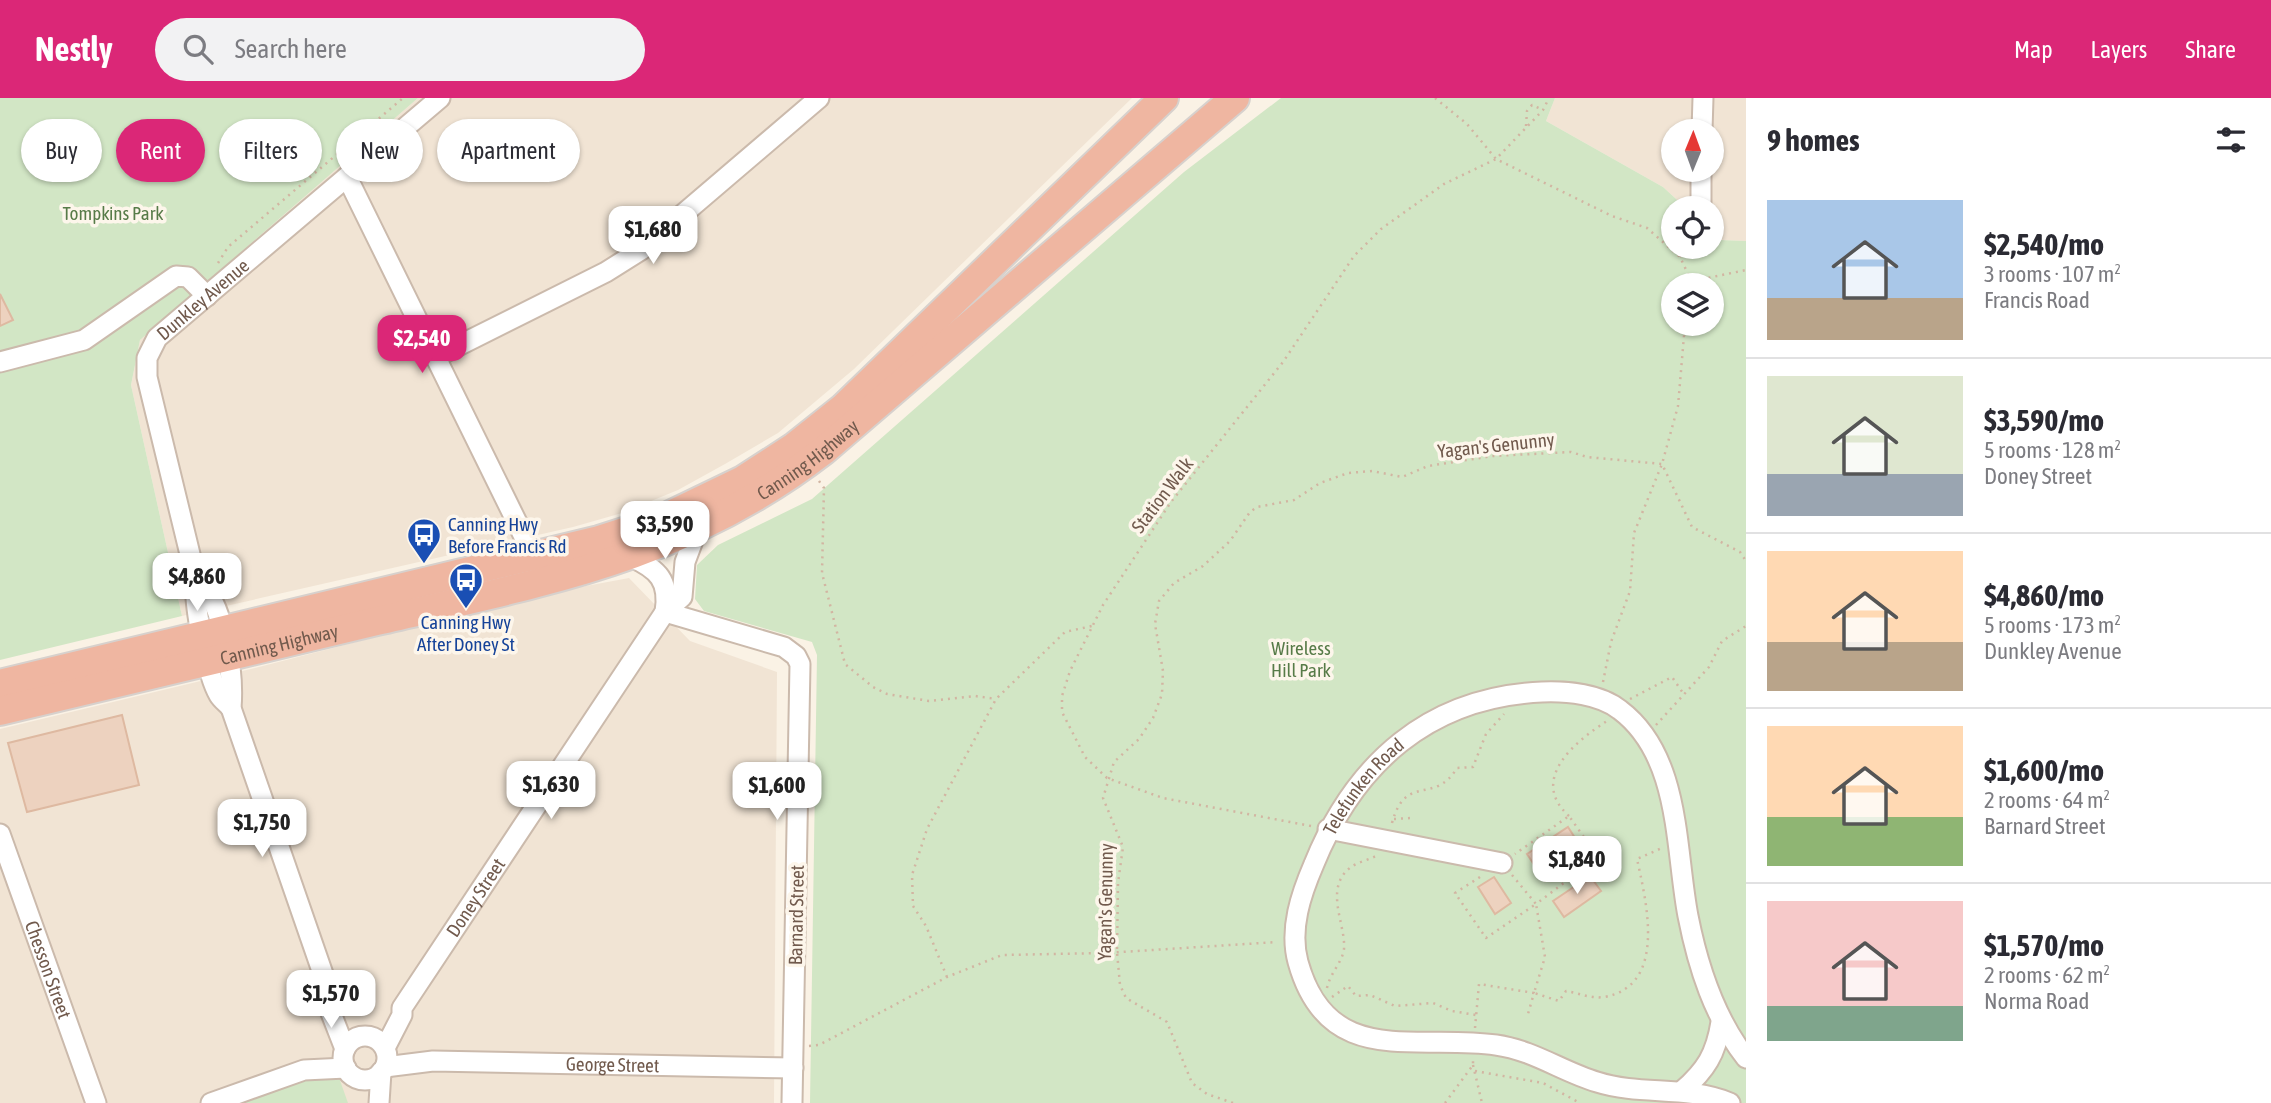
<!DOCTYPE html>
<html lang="en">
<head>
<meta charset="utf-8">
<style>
  :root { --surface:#fff; --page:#f2f2f3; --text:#2b2b33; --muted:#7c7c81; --line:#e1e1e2; --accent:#db2777 }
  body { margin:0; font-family:"Asap Condensed",sans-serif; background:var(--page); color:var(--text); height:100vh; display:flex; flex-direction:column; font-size:26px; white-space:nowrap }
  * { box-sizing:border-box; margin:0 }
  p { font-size:23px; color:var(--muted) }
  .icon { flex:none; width:38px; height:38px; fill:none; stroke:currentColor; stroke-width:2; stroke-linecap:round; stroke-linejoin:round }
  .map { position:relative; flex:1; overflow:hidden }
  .side { display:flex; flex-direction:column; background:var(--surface); width:525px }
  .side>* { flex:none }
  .guide { position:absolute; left:21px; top:21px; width:665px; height:63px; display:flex; gap:14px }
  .needle { width:46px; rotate:1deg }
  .buttons { position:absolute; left:1661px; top:21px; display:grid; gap:14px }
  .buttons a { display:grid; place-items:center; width:63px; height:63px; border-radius:50%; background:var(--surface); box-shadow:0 2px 5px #0004; font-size:35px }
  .price { position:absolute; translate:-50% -60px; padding:0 16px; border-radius:14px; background:#fff; color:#222; font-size:23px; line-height:46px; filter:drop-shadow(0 2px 4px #0008) }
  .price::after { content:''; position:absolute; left:50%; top:42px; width:21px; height:16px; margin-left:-10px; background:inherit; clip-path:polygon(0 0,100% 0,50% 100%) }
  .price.active { background:var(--accent); color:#fff }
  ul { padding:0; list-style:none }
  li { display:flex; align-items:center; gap:21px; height:175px; padding:0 21px }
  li+li { border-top:2px solid var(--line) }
  li span { display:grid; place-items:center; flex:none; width:196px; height:140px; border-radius:0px; color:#555 }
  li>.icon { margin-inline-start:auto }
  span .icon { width:84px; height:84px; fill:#fffc; stroke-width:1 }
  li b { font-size:30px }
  h2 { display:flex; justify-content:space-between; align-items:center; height:84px; padding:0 21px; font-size:30px }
  .pill { padding:0 24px; border-radius:32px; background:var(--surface); box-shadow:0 2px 5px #0004; font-size:24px; line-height:63px }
  .pill.active { background:var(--accent); color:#fff }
  header { display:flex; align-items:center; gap:42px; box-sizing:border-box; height:98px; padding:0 35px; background:var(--accent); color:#fff }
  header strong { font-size:33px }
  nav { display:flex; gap:38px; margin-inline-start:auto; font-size:24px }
  .search { width:490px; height:63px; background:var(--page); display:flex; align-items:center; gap:18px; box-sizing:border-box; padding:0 24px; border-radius:38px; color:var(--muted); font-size:26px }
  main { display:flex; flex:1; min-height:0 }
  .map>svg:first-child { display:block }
</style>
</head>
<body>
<header>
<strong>Nestly</strong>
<div class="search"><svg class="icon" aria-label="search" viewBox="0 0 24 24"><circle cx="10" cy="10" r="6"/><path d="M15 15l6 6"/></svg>Search here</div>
<nav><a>Map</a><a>Layers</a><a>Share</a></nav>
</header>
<main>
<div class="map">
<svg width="1746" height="1005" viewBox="0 0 1746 1005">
  <rect width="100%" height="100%" fill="#faf2e5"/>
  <path fill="#f1e4d4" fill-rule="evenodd" d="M418,0H1132L854,271L778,335L725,366L678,392L622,415L573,429L182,518L131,287L140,242Z
    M1555,0H1746V143L1720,142L1712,134V110H1686L1663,89L1546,23ZM1673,33H1712V72H1673Z
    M629,480L690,543L777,574L774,1005H0V631L255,570L543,496Z"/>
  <path fill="#d2e6c5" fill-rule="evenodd" d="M0,0H418L140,242L131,287L182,518L0,562Z
    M1281,0H1555L1546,23L1663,89L1686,110H1673V149H1712V134L1720,142L1746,143V1005H810L817,557L812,544L704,513L695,501L697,467L718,447L812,401L1184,74ZM1673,187H1712V226H1673Z
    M318,974H337L348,1005H232Z"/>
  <path fill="#edd2bf" stroke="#deb9a1" stroke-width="2" d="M0,196L13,222L0,228Z
    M122,617L139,687L27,714L8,645Z
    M1568,729L1586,757L1545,783L1527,756Z
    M1590,778L1601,793L1564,819L1553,803Z
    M1494,779L1511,805L1495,816L1478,789Z"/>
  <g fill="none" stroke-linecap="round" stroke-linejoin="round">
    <g stroke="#cbbaac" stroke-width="23">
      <g id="minor">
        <path d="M1702,33L1703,0"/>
        <path d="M347,79L534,459"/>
        <path d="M1701,110V72"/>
        <path d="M436,259L606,174L641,152L819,0"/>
        <path d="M0,264L84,242L176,178L188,179L207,198"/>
        <path d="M631,459C658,471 670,483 665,514"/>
        <path d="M196,481C224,502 234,576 231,610L331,899V915L345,951"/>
        <path d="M665,514L784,549L796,558L800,566L792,1005"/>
        <path id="s1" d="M231,610C228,606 222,602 219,597C207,577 193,504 196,481L147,279V260L157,240L440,0"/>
        <path d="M1328,731L1502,765"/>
        <path id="s2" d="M0,736L96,1005"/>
        <circle cx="365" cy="960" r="22"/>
        <path id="s3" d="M385,950L402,917V910L665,514L682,499L685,464L697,432"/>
        <path id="s4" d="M385,969L433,963L793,970"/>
        <path d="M1682,993C1706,972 1716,956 1721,924"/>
        <path d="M211,1005L304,972L346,970"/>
        <path d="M379,1005L381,974"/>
        <path id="s5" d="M1730,1005C1687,987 1641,998 1597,984C1563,974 1533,952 1496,947C1416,935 1328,972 1298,864C1289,831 1301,796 1314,766C1355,665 1429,599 1542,594C1567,593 1600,596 1620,612C1681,658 1675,750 1688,818C1698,869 1714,919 1746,960"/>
      </g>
    </g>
    <g stroke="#d7d1cd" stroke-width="32">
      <g id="highway">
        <path d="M0,586L599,442L658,423L743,382L794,349L843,310L1164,0"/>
        <path id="s6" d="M0,613C126,583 251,553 377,523C543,484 683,461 823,353L1235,0"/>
      </g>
    </g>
    <path stroke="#d2b5a2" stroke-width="2.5" stroke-dasharray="2 5" stroke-linecap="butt" d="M1435,0L1467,26L1496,61L1612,118L1647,130L1680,159L1688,176L1687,187
      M1526,28L1527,13L1532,7L1543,12
      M1680,159L1687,149
      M218,165L228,149L403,0
      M1689,177L1698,182L1746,172
      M819,383L824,390L822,475L845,566L873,589L887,596L929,603L975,598L996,601
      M1603,584L1611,544L1630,493L1634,435L1662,366L1678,308L1685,226
      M1630,601L1672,579L1683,595
      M1656,627L1709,569L1722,543L1746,528
      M1569,718C1528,681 1576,643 1607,623
      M1394,721L1412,720
      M1392,725C1406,674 1434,708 1457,670L1473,669L1486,636L1504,616
      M1311,728L1163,700L1107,680L1085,659L1062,614V598L1070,573L1103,507L1171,404L1283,264L1354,158L1381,131L1444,86L1496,61L1543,12L1549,0
      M1512,777L1536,806L1598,759L1569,718L1515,756
      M1480,779L1455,795L1486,840L1536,806L1545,859L1534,895L1559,903L1566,893C1579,895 1591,901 1604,899C1668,888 1646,803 1637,761L1662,750
      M947,879L926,828L913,808L912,777L927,731L996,601L1065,534L1092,528
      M1327,890C1330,875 1342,865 1344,851C1346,826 1323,790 1351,769C1358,764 1368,762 1376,758
      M1332,899L1348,888L1356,898L1370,897L1395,908L1433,905L1452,913L1476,917
      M1475,930L1479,886L1534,895L1528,916
      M809,948L819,947L947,879L1002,857L1106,855L1277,844
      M1473,967L1482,1005
      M1475,973L1543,985L1580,1005
      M1233,1005L1207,996L1192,985L1167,924L1126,900L1120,887L1117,854L1118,785L1123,749L1103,700L1114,664L1139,641L1153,620L1162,596L1163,573L1155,526L1159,503L1174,485L1203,468L1230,443L1250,414L1257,409L1294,402L1320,385L1348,375L1372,373L1402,379L1428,368L1493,358L1571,354L1587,359L1662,366L1692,429L1740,454L1746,463
      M1445,1005L1473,967V961"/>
    <use href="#minor" stroke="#fff" stroke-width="19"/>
    <use href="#highway" stroke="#efb6a1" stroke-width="28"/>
  </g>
  <defs>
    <g id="bus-pin" transform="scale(1.75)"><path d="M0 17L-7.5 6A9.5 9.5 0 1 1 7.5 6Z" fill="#1a4fb4" stroke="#fdf6eb"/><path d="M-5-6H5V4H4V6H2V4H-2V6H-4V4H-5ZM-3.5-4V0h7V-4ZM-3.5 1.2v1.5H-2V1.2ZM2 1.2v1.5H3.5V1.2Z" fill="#fff"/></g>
  </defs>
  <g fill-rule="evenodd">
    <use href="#bus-pin" x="424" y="437"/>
    <use href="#bus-pin" x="466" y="482"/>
  </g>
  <g text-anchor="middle" stroke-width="7" stroke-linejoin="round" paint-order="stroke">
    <g font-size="19" fill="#577b48" stroke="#fdf6eb">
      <text x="113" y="122">Tompkins Park</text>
      <text x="1301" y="557">Wireless<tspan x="1301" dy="22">Hill Park</tspan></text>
    </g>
    <g font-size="19" fill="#715a4d" stroke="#fdf6eb">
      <text dy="7" stroke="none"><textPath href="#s1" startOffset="446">Dunkley Avenue</textPath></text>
      <text transform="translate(1496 347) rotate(-6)" y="7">Yagan's Genunny</text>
      <text dy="7" stroke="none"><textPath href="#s6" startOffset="852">Canning Highway</textPath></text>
      <text transform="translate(1162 397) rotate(-53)" y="7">Station Walk</text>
      <text dy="7" stroke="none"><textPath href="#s6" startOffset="287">Canning Highway</textPath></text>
      <text dy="7" stroke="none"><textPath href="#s5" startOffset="674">Telefunken Road</textPath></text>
      <text dy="7" stroke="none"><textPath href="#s3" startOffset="177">Doney Street</textPath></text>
      <text transform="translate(1105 804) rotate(-89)" y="7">Yagan's Genunny</text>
      <text transform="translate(796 817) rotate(-89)" y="7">Barnard Street</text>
      <text dy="7" stroke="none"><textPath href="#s2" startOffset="144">Chesson Street</textPath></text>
      <text dy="7" stroke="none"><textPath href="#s4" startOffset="228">George Street</textPath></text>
    </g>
    <g font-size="19" fill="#164399" stroke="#fdf6eb" text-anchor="start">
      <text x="448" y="433">Canning Hwy<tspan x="448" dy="22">Before Francis Rd</tspan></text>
      <text x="466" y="531" text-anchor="middle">Canning Hwy<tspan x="466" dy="22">After Doney St</tspan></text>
    </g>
  </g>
</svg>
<div class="buttons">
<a><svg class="needle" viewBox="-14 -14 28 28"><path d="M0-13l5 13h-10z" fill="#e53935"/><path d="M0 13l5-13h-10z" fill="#7c7c81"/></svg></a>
<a><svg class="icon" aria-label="locate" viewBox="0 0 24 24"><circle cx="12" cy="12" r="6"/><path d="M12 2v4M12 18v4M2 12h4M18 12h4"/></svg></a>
<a><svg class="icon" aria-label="layers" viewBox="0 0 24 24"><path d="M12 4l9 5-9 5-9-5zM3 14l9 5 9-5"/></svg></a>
</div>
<b class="price" style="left:653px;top:168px">$1,680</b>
<b class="price active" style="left:422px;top:277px">$2,540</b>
<b class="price" style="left:665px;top:463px">$3,590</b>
<b class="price" style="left:197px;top:515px">$4,860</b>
<b class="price" style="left:551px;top:723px">$1,630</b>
<b class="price" style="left:777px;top:724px">$1,600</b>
<b class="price" style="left:262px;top:761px">$1,750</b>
<b class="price" style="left:1577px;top:798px">$1,840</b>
<b class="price" style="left:331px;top:932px">$1,570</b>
<div class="guide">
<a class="pill">Buy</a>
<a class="pill active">Rent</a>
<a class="pill">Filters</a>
<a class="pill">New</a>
<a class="pill">Apartment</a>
</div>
</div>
<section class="side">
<h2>9 homes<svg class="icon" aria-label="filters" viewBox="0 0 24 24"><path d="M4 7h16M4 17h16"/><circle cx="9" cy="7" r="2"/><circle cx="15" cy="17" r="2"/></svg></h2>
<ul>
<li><span style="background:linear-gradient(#a9c7e8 70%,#b9a48a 0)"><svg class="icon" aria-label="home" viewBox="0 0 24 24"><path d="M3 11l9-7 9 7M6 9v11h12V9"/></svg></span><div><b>$2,540/mo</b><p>3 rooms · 107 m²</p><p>Francis Road</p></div></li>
<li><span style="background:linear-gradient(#dfe7d0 70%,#9aa5b1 0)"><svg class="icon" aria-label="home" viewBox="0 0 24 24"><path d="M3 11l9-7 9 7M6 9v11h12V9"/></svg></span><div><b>$3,590/mo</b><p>5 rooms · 128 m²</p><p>Doney Street</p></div></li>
<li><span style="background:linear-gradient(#ffd9b3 65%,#b9a48a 0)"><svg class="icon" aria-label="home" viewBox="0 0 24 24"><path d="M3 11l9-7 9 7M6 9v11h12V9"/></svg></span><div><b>$4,860/mo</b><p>5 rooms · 173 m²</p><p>Dunkley Avenue</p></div></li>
<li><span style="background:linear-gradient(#ffd9b3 65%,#8fb573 0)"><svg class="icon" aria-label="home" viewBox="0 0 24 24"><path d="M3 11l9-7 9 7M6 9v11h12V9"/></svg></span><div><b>$1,600/mo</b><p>2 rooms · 64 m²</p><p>Barnard Street</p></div></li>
<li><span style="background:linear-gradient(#f6c9c9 75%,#7fa58c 0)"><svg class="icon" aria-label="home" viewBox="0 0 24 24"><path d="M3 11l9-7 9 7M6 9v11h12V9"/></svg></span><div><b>$1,570/mo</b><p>2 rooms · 62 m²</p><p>Norma Road</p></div></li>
</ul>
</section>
</main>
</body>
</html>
